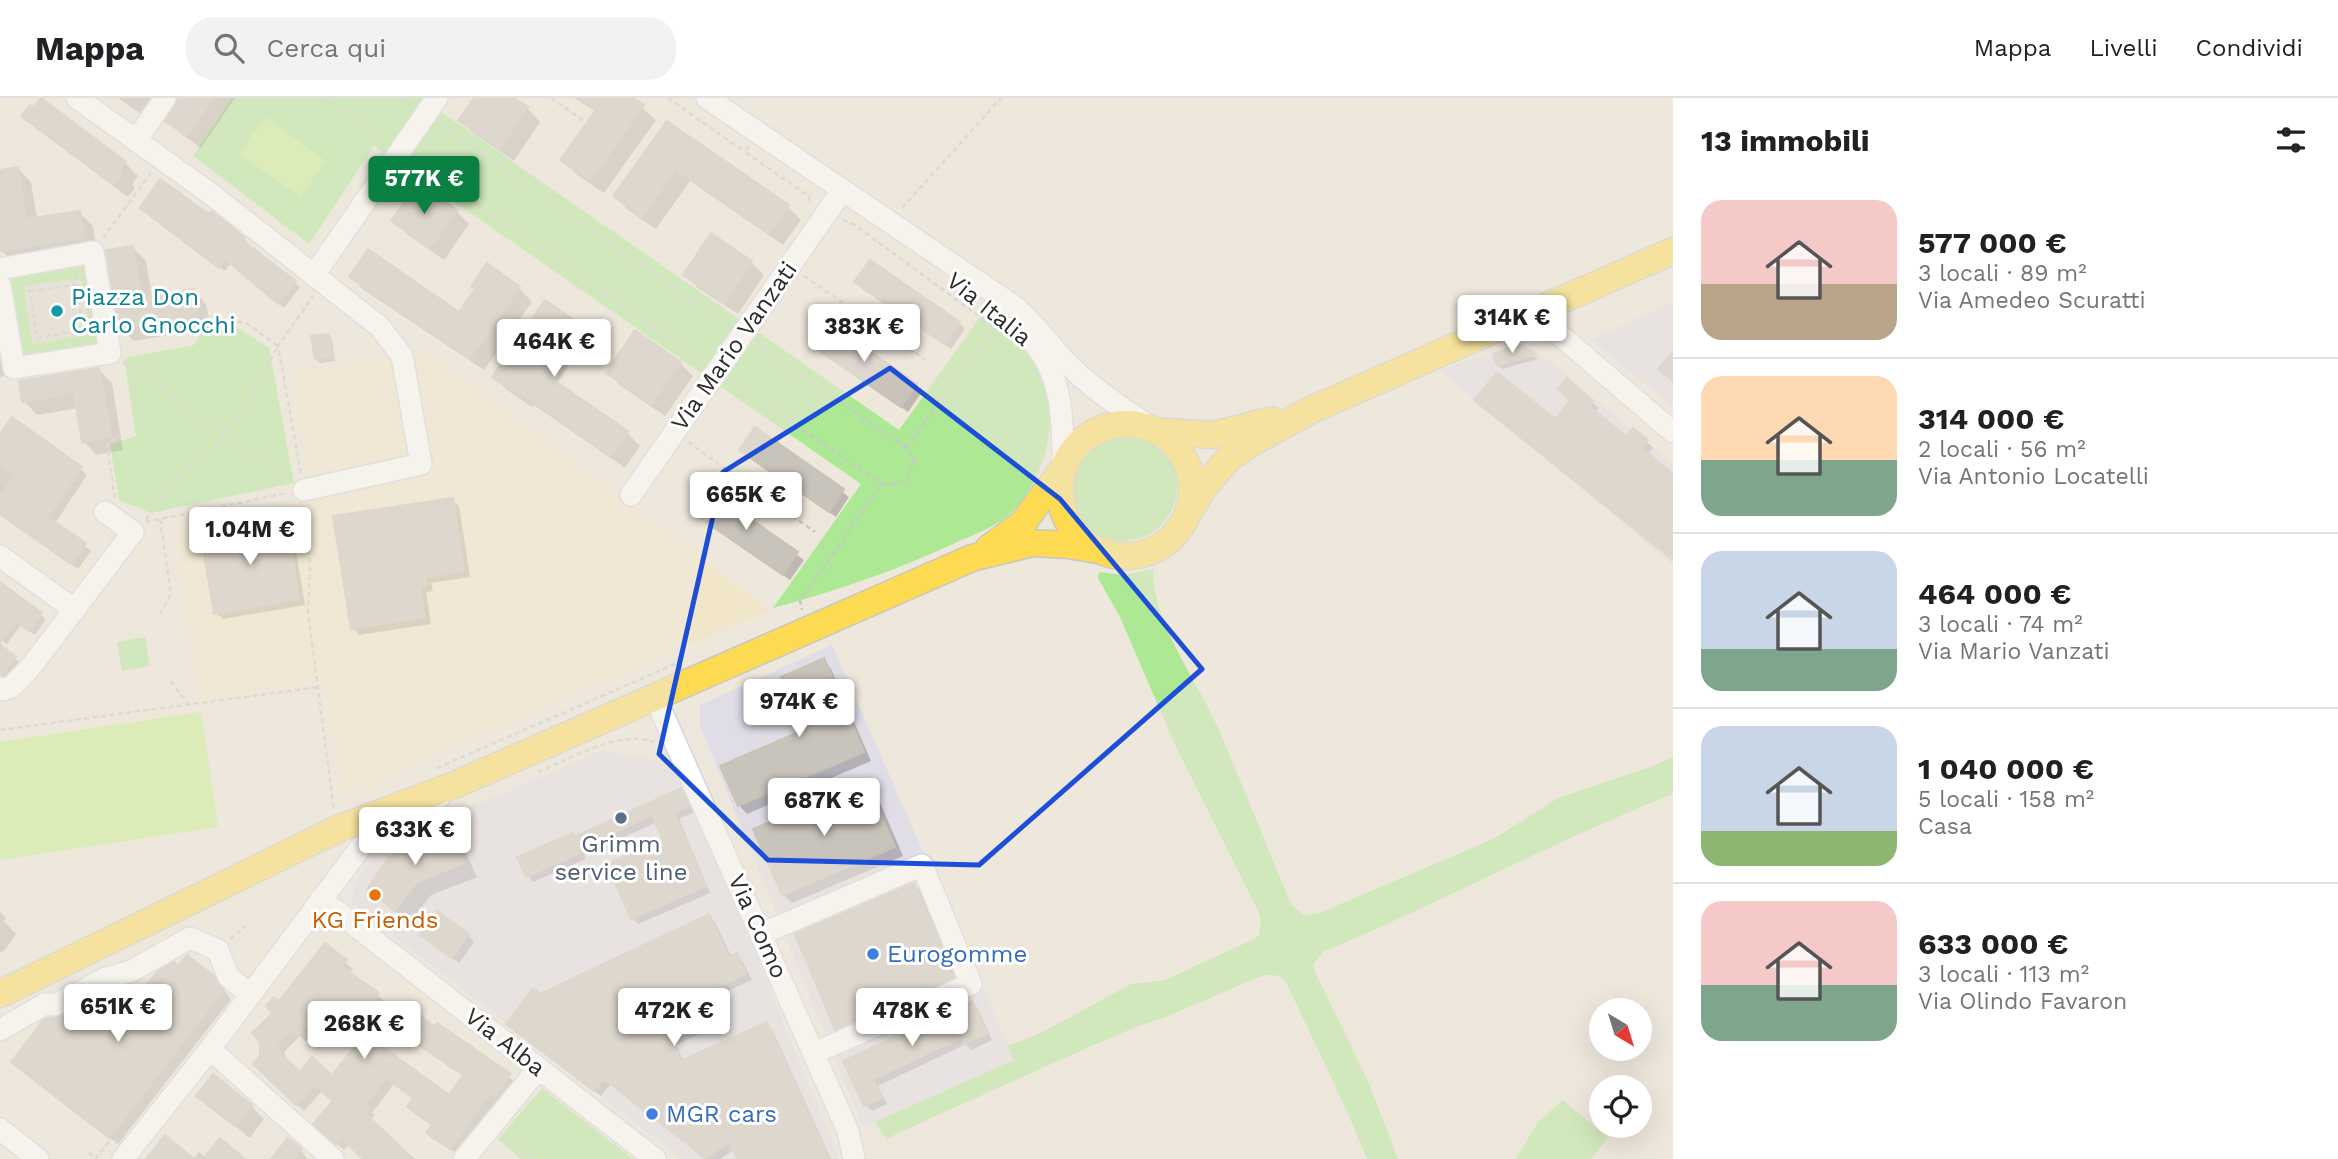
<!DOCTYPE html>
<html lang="it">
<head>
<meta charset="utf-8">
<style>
  :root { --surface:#fff; --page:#f2f2f2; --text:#202124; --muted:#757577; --line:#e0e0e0; --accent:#0b8043 }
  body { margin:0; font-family:"Work Sans",sans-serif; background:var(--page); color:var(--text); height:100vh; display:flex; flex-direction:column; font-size:26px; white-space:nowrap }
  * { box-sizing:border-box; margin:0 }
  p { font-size:23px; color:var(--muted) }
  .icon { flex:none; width:38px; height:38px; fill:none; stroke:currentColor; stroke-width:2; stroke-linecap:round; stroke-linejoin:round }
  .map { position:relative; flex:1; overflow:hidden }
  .side { display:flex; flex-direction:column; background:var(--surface); width:665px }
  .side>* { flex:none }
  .needle { width:46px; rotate:142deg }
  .fabs { position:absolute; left:1589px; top:900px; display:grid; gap:14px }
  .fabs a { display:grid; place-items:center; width:63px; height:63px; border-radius:50%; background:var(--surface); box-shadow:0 7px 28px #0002; font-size:35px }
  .price { position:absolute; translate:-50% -60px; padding:0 16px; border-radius:7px; background:#fff; color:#222; font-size:23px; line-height:46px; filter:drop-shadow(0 2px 4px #0008) }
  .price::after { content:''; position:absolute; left:50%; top:42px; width:21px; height:16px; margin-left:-10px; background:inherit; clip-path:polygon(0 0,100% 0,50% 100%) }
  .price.current { background:var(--accent); color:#fff }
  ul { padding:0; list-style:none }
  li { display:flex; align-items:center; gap:21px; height:175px; padding:0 28px }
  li+li { border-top:2px solid var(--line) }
  li span { display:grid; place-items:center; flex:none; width:196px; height:140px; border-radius:21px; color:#555 }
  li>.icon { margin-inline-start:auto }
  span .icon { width:84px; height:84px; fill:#fffc; stroke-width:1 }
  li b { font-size:30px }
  h2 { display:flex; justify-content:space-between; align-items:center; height:84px; padding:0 28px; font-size:30px }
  header { display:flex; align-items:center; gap:42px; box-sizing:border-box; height:98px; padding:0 35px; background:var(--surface); border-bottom:2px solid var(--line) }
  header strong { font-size:33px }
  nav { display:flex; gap:38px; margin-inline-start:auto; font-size:24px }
  .search { width:490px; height:63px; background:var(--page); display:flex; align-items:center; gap:18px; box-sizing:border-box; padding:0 24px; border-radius:28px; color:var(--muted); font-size:26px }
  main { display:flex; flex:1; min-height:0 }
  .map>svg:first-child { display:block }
</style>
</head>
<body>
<header>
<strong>Mappa</strong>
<div class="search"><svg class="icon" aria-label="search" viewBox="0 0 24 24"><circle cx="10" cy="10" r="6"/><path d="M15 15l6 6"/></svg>Cerca qui</div>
<nav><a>Mappa</a><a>Livelli</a><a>Condividi</a></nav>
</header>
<main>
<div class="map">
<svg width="1673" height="1061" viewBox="0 0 1673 1061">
  <rect width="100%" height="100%" fill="#eee7dc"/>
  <path fill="#e0dde6" d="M1673,203V309L1591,242Z
    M1525,243L1673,366V467L1440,272Z
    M832,547L1015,962L875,1024L862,1027L700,627V607Z
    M601,653L671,664L686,687L839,1061H682L351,805L356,783L377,752L389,744Z"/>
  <path fill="#f1e6ca" d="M427,254L769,512L342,697L326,581L200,604L173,429L312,399L292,275Z"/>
  <path fill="#ade994" d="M232,0H421L899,332L986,211C1024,238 1051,272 1050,321C1049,354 1037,388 1013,413C997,429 974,436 953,446C895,473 835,493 773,510L861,386L374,48L309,146L193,58Z
    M89,167L102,248L22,260L8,180Z
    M208,223L235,228L269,250L294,385L151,415L119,402L110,346L136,338L124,260L194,247Z
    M1069 389a54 54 0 1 1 108 0a54 54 0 1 1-108 0Z
    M1153,471C1154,528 1195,578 1217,628C1243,687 1266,747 1291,806L1303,817L1319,815L1493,741L1558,700L1650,669L1673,659V696C1554,743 1441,805 1323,854L1313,866L1315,874L1368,983L1398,1061H1367L1345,1009L1286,884C1277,875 1268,876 1257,880L1168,918L1136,929L1089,949L896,1036L887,1042L875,1024L1014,962L1008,948L1043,934L1131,886L1165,882L1252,842L1259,837L1261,823L1258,813L1176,649L1119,517L1098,480L1099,474L1123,477Z
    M145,539L150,568L122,573L117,544Z
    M542,990L633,1061H521L498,1041Z
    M1563,1002L1608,1040L1591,1061H1516L1538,1024Z"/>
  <path fill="#c3f18e" d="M265,19L326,63L300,99L239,56Z
    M201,614L218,729L0,762V644Z"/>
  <path fill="#dedad3" d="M81,180L90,237L32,246L24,188Z"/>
  <path fill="#0003" fill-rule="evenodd" d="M118,0H168L154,25Z
    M179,0H235L201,50L181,36L167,23Z
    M476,0H511L527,10L540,24L514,63L474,36L460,23Z
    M575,0H630L656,22L604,95L576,76L563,62L597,15Z
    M24,18L125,65L138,78L132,86L135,90L128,99L37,31Z
    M667,25L787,108L801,122L783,147L690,83L656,131L628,112L615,98Z
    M18,71L31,84L37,121L80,115L93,128L97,153L14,165L1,152L0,73Z
    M142,110L244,141L249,146L247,149L300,189L284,210L231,165L225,173Z
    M456,113L469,126L444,162L407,136L394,123Z
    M132,149L146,163L152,200L193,193L206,206L211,230L134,243L121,230Z
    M751,164L764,177L738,216L698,190L685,176Z
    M351,179L460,216L519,190L532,204L484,272L364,192Z
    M856,184L959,225L965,231L951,251Z
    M546,204L576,225L589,239L556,286L627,335L640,348L625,370L534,307L532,309L507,292L494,278Z
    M328,237L332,241L335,263L320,265L316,261Z
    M813,247L915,288L922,294L908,314Z
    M1520,249L1538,261L1502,271L1498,267Z
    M0,257L4,278L0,279Z
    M680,265L693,278L665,318L621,288L608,275Z
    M99,272L112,285L123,352L97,357L84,344L78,310L37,317L24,303Z
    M1567,283L1598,310L1595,315L1626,340L1633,333L1647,344L1653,350L1647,357L1673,378V462L1555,323L1572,302Z
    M756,331L849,399L836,419L741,352Z
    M0,339L81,371L87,377L55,425L91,453L78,471L0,416Z
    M709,395L804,462L790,482L695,415Z
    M452,402L459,408L470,479L431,485L433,493L426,494L431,526L359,537L353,530Z
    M285,424L292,430L305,507L223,521L216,515Z
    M0,486L46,521L35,537L21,527L7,546L0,541Z
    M0,549L19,564L7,581L0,579Z
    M823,562L831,571L871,663L747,716L739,707L806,633Z
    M866,684L875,693L903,758L792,805L783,796Z
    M681,692L687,698L694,714L679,721L710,795L638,826L632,820L665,743L657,724L584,757L586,761L533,784L528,778L572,737L576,741Z
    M448,731L461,744L477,779L431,797L409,825L369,791Z
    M914,787L923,795L962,888L845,939L836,931Z
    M0,814L6,820L4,823L16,836L4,853L0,854Z
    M709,818L715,824L732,860L737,857L743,864L752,882L706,903L717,928L676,947L684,964L767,926L773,933L831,1061H739L735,1051L720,1061H706L611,986L601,998L514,932L540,898Z
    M468,837L474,844L459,865L429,843Z
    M325,847L353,871L349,876L385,903L360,934L450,999L464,979L399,933L435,932L438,928L517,985L503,1004L498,1001L458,1057L428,1034L433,1028L415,1001L394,986L372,1015L375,1017L370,1022L401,1052L402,1050L416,1061H365L349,1046L344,1052L322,1032L335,1004L322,993L304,1013L255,966L261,959L279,906ZM323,925L356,949L332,979L300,976L288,965L284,954L300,938L306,943Z
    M222,889L231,901L118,1046L22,972L71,928L141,897Z
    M972,905L978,911L992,942L971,952L966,946L878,988L887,1006L872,1013L866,1007L845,964Z
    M199,998L251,1008L264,1021L250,1040Z
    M301,1052L307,1061H273Z
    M199,1054L206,1060L242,1061H193Z"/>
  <path fill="#c9c4bb" stroke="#cac3b5" stroke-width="2" fill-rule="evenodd" d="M41,0L126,64L119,72L123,75L114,87L21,18L30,7L33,9Z
    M178,0H213L187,38L165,23Z
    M474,0H514L528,9L500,51L458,23Z
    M579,0H633L644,7L590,83L560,62L596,12Z
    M667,23L789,107L769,136L676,71L642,119L613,98Z
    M18,69L26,121L80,113L84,140L0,153V72Z
    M160,81L209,116L212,113L245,140L243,143L296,183L278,206L225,161L219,170L140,110Z
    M418,85L457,112L430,150L391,123Z
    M711,135L752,163L724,205L683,177Z
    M133,148L142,200L194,191L198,217L119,231L106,152Z
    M368,151L459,214L475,191L471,188L487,165L520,189L470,260L349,179Z
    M870,162L960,224L944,246L854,184Z
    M545,202L577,224L542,274L628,333L611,358L520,295L518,297L492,279Z
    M828,224L917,286L901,309L811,247Z
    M635,232L681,264L651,306L606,275Z
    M329,236L332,259L315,261L311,238Z
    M1520,247L1536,256L1497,268L1493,256Z
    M1673,253V283L1658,271Z
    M99,270L111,339L82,344L74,295L22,304L19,283Z
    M1497,274L1555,321L1570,302L1558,291L1567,280L1593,303L1589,308L1626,338L1633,330L1648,342L1641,350L1673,376V462L1474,302Z
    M12,319L82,369L48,419L86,445L71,466L0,416V398L15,377L0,366V336Z
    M755,329L844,391L829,414L739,352Z
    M709,392L798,454L783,477L693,415Z
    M453,400L464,473L426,479L427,487L420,488L425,519L351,531L333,418Z
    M286,422L299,501L214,516L201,437Z
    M0,484L42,515L29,533L15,523L0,545Z
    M0,547L16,559L2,577H0Z
    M824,560L864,654L738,708L720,668L803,632L781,579Z
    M866,682L895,749L782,797L753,731Z
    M681,690L689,708L674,715L706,788L631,821L607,766L663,742L652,717L580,751L581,755L526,779L517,759L573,735L574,739Z
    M448,729L464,765L417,784L395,813L367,791L389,759Z
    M914,785L954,879L835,932L795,836Z
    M437,813L469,836L452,860L420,837Z
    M709,816L729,859L737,855L746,876L701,897L712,922L671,940L681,963L767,924L829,1061H737L730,1044L705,1060L604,981L594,993L506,926L533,890L540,896Z
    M325,845L347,862L342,869L379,895L353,927L449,997L463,977L389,927L405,907L435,929L437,925L511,976L495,998L490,995L450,1051L426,1035L432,1027L407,1009L413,1000L386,980L366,1006L369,1009L364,1014L413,1061H363L341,1040L336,1046L313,1026L333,1003L314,987L296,1007L253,966L260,958V944L252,935L273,915L266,908L274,899L279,903ZM315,919L355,948L332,977L312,959L300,973L281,957L277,946L292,932L298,937Z
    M187,857L214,878L224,891L109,1040L11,964L44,921L62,918L71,925L86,905L101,897L113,906L126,888L130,887L140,895L157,874L174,864L178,868Z
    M972,903L987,935L964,946L961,940L873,981L882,1000L864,1008L843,963Z
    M213,976L252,1007L235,1028L196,998Z
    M165,1037L194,1061H146Z
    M220,1040L245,1061H203Z
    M288,1040L302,1051L294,1061H271Z"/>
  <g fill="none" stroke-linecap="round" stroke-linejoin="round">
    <g stroke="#d1d4e5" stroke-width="24">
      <path id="minor" d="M77,0L211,96L380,229L402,258L421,366L304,392
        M707,0L1015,209C1038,228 1054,254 1076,274C1100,297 1129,314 1156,333
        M136,43L165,0
        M0,171L93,154L110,255L14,270L0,187
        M314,177L437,0
        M1533,214L1673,334
        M1033,244C1064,280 1063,326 1063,371
        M631,397L837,100
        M0,458L75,512
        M0,590L3,592L11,589L30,570L133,434L105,414
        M655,599L848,1033L854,1061
        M321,801L655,1061
        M761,836L922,767L971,886L814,955
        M0,932L45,906L55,907L106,880L131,873L190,840L218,852L228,878L250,897
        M210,951L333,1061
        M0,1031L38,1061
        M123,1061L210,951L360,750L375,739L414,719L441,697
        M464,1061L539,970"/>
    </g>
    <g stroke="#c8c8c8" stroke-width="29">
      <path id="major" d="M1060 392a66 66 0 1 1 132 0a66 66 0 1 1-132 0Z
        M1156,333L1213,337L1272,322
        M1190,412L1205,388L1228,361L1253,344L1311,312L1673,153
        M989,450L1023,425L1062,372
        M0,896L340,730L452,688L972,460L1033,445L1068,447L1098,452"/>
    </g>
    <path stroke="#c8c8c8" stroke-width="2.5" stroke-dasharray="5 3.5" stroke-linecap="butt" d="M324,0L385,42
      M403,0L412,6
      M551,0L583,22
      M668,0L745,54
      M440,26L728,226
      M749,48L745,54L803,94L809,99L811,107
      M416,64L701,262
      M902,110L1001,0
      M843,122L855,127L995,230
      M103,140L151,75
      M75,177L83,232
      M804,178L926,262
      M20,187L30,193L37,240L83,232L88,236
      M30,193L76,187
      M756,246L906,349L914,363C911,382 900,389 882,386
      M123,264L289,382
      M732,284L882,386L800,503L802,512
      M688,344L815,434
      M906,349L995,230L1005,223
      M301,375L278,248L313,198
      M115,400L107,347L119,337
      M305,409L310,473L308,515L334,712
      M146,422C167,383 199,368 226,336C247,309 262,277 278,248L246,225L206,218L199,227
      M146,424L287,395
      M160,516L171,496L160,421
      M171,583L189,608
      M0,632L318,589
      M437,670L675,566
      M538,674C570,661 620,631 654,644
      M230,841L246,828
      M504,1038L531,1061
      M89,1055L96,1060
      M95,1061L108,1045L110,1047"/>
    <use href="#minor" stroke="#fff" stroke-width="21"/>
    <use href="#major" stroke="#fcdb52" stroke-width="26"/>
  </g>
  <path d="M0 0H1673V1061H0ZM890,270L1060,401L1202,571L979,767L768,762L659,656L723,374Z" fill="#eee7dc" fill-opacity=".55" fill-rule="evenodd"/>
  <path fill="none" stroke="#1d4ed8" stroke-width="5" stroke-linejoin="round" d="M890,270L1060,401L1202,571L979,767L768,762L659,656L723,374Z"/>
  <circle fill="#0f9aa8" stroke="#fff" stroke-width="2.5" cx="57" cy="213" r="7"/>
  <circle fill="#5c6f8a" stroke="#fff" stroke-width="2.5" cx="621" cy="720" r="7"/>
  <circle fill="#e8710a" stroke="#fff" stroke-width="2.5" cx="375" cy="797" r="7"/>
  <g fill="#3f7fe0" stroke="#fff" stroke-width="2.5">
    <circle cx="873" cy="856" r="7"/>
    <circle cx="652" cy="1016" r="7"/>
  </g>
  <g text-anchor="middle" stroke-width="6" stroke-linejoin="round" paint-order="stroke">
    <g font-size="24" fill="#0d838f" stroke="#fff" text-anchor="start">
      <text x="71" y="207">Piazza Don<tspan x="71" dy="28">Carlo Gnocchi</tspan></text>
    </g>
    <g font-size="24" fill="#2b2b2b" stroke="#fff">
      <text transform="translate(989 211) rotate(39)" y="8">Via Italia</text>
      <text transform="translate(734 248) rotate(-55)" y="8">Via Mario Vanzati</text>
      <text transform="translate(758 828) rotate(66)" y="8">Via Como</text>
      <text transform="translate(505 944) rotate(38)" y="8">Via Alba</text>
    </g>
    <g font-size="24" fill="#4e5e75" stroke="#fff">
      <text x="621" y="754">Grimm<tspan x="621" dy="28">service line</tspan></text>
    </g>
    <g font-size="24" fill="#c56008" stroke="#fff">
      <text x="375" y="830">KG Friends</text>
    </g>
    <g font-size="24" fill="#366cbe" stroke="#fff" text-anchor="start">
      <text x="887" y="864">Eurogomme</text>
      <text x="666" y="1024">MGR cars</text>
    </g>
  </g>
</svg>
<div class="fabs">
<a><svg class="needle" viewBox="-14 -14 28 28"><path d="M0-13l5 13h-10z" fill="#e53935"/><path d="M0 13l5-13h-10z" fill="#757577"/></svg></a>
<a><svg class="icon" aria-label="locate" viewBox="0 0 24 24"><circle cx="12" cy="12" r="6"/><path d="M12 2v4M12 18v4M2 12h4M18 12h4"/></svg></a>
</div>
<b class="price current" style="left:424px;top:118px">577K €</b>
<b class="price" style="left:1512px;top:257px">314K €</b>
<b class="price" style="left:864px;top:266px">383K €</b>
<b class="price" style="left:554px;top:281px">464K €</b>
<b class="price" style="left:746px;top:434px">665K €</b>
<b class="price" style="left:250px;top:469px">1.04M €</b>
<b class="price" style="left:799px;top:641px">974K €</b>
<b class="price" style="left:824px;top:740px">687K €</b>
<b class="price" style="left:415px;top:769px">633K €</b>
<b class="price" style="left:118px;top:946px">651K €</b>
<b class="price" style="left:674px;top:950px">472K €</b>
<b class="price" style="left:912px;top:950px">478K €</b>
<b class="price" style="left:364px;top:963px">268K €</b>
</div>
<section class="side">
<h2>13 immobili<svg class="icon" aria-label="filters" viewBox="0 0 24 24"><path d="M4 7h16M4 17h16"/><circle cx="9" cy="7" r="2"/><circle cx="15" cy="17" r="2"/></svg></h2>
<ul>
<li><span style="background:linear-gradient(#f6c9c9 60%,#b9a48a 0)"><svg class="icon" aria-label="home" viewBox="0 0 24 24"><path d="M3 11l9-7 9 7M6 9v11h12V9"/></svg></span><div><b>577 000 €</b><p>3 locali · 89 m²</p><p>Via Amedeo Scuratti</p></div></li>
<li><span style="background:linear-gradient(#ffd9b3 60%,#7fa58c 0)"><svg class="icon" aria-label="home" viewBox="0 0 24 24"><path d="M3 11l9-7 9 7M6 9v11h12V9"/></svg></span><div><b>314 000 €</b><p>2 locali · 56 m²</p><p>Via Antonio Locatelli</p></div></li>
<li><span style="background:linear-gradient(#c9d6e8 70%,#7fa58c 0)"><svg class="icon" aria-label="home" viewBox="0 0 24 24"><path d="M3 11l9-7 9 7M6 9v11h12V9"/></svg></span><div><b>464 000 €</b><p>3 locali · 74 m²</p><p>Via Mario Vanzati</p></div></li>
<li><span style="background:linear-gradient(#c9d6e8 75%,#8fb573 0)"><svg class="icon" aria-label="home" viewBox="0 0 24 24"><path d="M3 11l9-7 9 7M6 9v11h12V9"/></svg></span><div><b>1 040 000 €</b><p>5 locali · 158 m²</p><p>Casa</p></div></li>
<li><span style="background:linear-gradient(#f6c9c9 60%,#7fa58c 0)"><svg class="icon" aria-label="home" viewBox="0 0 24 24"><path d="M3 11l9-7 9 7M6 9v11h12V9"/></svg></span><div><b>633 000 €</b><p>3 locali · 113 m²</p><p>Via Olindo Favaron</p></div></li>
</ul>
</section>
</main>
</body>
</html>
